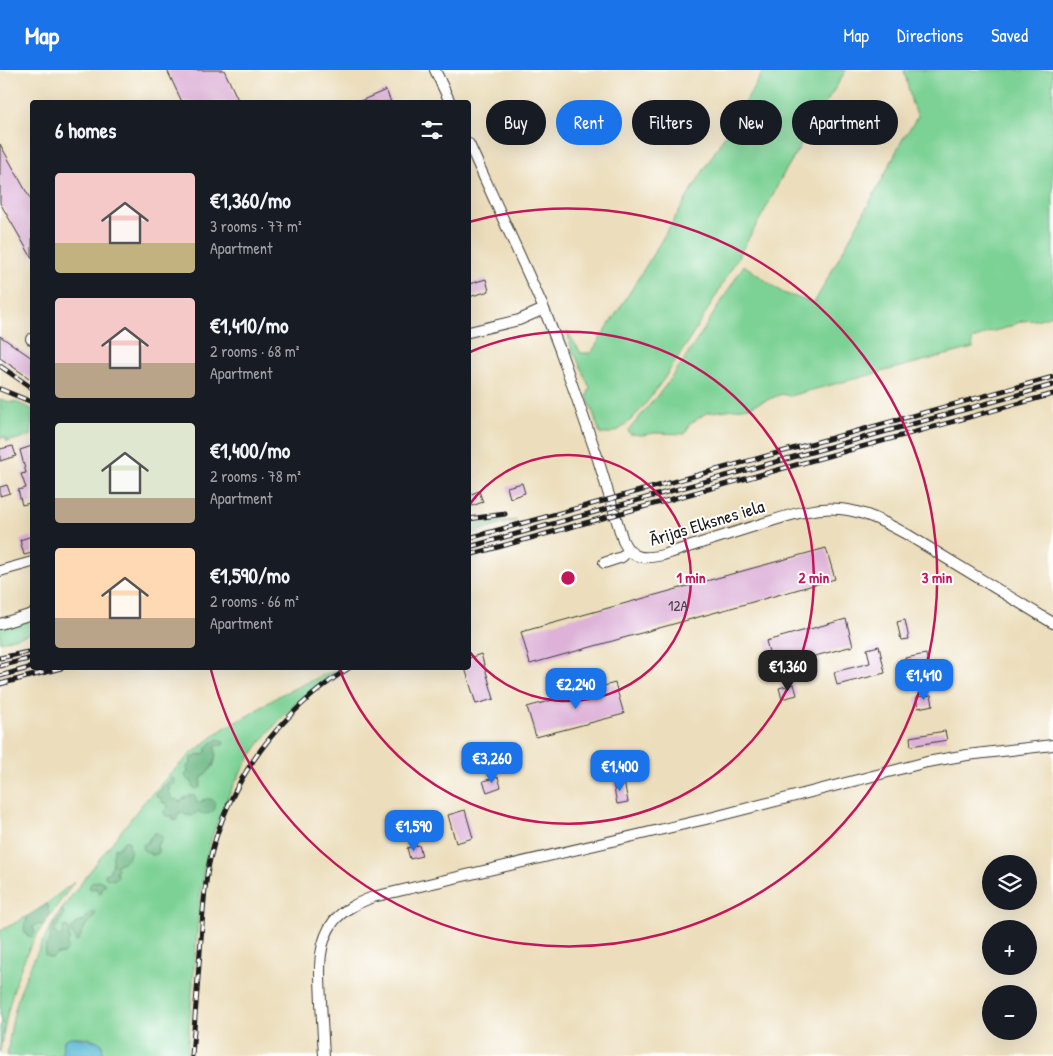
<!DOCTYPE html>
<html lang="en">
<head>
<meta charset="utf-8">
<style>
  :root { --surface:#171b24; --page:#20242c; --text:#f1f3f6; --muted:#9ea1a6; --accent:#1a73e8 }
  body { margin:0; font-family:"Patrick Hand",sans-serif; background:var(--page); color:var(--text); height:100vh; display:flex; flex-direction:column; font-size:19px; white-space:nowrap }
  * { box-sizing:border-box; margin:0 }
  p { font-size:16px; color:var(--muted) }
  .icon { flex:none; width:28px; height:28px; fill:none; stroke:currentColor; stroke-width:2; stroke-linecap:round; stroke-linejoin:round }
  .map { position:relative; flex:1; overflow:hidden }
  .drawer { position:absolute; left:30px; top:30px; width:441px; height:570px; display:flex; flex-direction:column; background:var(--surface); border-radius:5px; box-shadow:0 5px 20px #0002 }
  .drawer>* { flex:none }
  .banner { position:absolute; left:486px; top:30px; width:475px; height:45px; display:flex; gap:10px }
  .fabs { position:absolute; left:982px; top:785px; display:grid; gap:10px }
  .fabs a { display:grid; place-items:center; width:55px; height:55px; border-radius:50%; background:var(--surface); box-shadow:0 5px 20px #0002; font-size:25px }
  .price { position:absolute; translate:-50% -42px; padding:0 11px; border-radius:10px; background:var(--accent); color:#fff; font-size:16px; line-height:32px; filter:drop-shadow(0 1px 2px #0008) }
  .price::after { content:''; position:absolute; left:50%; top:30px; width:15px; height:11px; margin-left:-8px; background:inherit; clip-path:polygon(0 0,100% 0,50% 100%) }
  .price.current { background:#222; color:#fff }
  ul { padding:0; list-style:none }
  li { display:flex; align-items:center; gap:15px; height:125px; padding:0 25px }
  li span { display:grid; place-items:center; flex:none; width:140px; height:100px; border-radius:5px; color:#555 }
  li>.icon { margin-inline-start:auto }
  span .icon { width:60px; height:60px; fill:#fffc; stroke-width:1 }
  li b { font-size:21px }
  h2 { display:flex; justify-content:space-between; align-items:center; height:60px; padding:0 25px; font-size:21px }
  .chip { padding:0 18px; border-radius:22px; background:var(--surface); box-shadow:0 5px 20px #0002; font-size:18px; line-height:45px }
  .chip.current { background:var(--accent); color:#fff }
  header { display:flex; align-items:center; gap:30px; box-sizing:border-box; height:70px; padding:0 25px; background:var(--accent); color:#fff }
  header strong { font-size:24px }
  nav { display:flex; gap:28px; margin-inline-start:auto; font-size:18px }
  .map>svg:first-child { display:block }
</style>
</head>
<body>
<header>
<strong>Map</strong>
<nav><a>Map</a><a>Directions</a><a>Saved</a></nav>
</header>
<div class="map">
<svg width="1053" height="986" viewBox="0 0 1053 986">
  <rect width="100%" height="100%" fill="#fff"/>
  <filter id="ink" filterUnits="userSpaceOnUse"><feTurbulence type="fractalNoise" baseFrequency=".02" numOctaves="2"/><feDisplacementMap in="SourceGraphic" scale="10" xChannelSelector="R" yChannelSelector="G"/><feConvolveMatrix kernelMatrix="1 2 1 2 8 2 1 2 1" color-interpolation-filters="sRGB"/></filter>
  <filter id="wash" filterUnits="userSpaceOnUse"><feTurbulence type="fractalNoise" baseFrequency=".0096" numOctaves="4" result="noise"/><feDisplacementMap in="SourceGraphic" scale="20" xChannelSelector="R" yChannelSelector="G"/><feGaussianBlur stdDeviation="1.12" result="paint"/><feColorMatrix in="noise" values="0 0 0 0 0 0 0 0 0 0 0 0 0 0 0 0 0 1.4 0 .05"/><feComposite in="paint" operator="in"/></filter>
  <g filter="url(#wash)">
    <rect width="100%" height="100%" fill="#ecdebc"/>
    <path fill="#7cd194" stroke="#4c7658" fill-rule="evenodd" d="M764,0H846L780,110C770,133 757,154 744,176C722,216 699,256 674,294C660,314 643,341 624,356C618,362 608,364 600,364L592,339L587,326L590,318L576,287L572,281L567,261L581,283H591L635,214Z
      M904,0H1053V245L1036,250L1022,251L1006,258L990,262L972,270L973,278L789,326L782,324L749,337L706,343L689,355L685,364L655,363L643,365L630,364L628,361L666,315L692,278L744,195L783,223L814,233L883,108L902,70L918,46L912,34Z
      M0,329L13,333V331L32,339V365L7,372L6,368L2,367L0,369Z
      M517,450L469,464V455Z
      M32,547V563L0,572V556Z
      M341,599C323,612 305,625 290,640C252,675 223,727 209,777C205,793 203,810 200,826L187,986H103L102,974C94,967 73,964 64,970L62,986H7C10,962 14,937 23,914C31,892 43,871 54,851V857L50,862L51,867L45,883L55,885L63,884L67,874L64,860L61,867H58L53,863C55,857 60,849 64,844L62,839L93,797L143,733L175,699L191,684L224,658L249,645L280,625L328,603ZM214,672L216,683L215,691L213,697L202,707L200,717L187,709L186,705L191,694V688L193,687L195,688L197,685C206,685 208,680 211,673ZM169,711L172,715L169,717C168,720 171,727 173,730L176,729L180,732L185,727L196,730L199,733L204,729L186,745L182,742L179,743L177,746L169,745L167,734L162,732L160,727L165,715ZM150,767L161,772L157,774V777L159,782L157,784H149L147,781V773ZM120,777L123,792L116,794V802L106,804C115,799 112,787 115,778ZM89,844L95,845L90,851L86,854L84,859L79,866L73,865C72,852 84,856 89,844Z
      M74,812L49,847V843L45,835Z
      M26,847L27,850L24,857L33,858L35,855L39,854L41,855L44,854C17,893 8,936 0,982V956L2,954L0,946V861Z"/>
    <path fill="#65b37e" stroke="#40684d" d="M218,669L224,671L223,675L215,676C217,690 213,699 202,707L200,717L196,719L192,717V712L187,709L185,705L188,702L187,696L191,694V689L193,687L195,688L197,685H202L206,682C207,674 212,674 218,669Z
      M172,708L175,710V713C173,715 171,715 170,717C167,719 171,727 173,730L176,729L180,732C185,728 189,724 195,726L196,730L199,733C218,718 223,749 200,743L199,741L192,746L186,745L181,742C176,743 178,747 176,751L173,750V746H167L164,744V741L168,738L167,734L162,732L160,727H156L157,723L161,720L162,717C166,715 169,713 170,709Z
      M154,763H156L161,765L163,770L157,774V777L159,781L157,784L152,785L142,779L144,774L147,773Z
      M124,771H127L129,772C129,775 130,778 130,780C131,790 123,792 116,795L118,798L116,802L118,806L115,809L112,810L110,808L107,809L105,807V804L110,802V798L113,795V785L115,778L120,777Z
      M99,810L106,814L102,818L101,823L98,822L96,818L92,819L89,818L90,815L93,811L98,812Z
      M45,835H48L49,837L48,840C51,846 47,849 44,854L41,855L39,854L35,855L33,858L35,861L34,865L31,867L26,865C23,859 24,855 27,850L26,847Z
      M62,839L64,844L62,849L59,851L58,855L53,863H56L58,867H61L64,860L63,857L67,856L70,862L69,865L70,869L67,874C69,879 67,881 63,884C58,883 56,884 53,888H50L45,885L46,875C50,871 51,868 50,862L54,857V851Z
      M94,841L95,843C95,847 89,852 86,854C84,861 80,864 79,870L76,872L75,870V867L73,865L71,859L74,857L76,854L79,852L84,851C85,848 90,842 94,841Z"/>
    <path fill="#53b5d2" stroke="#386877" d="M70,967C76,967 80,968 86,969C100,971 103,971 103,986H62C63,978 61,970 70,967Z"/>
    <g id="blocks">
      <path fill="#ddb1d8" d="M167,0H224L239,32H182Z
        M386,20L391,32H358Z
        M0,74L32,132V188L0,133Z
        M486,209L489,221L469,227V214Z
        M0,266L32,288V310L0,288Z
        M13,376L16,386L0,391V379Z
        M32,376V434L30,435V433L22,435L18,420L26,418L21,404L26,403L20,380Z
        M522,413L525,423L510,428L507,417Z
        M7,415L10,423L0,426V417Z
        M479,421L483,432L469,437V425Z
        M32,466V483L24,485L20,470Z
        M826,478L835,509L530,594L521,562Z
        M846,549L853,576L773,597L766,571Z
        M905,550L909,569L901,570L897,552Z
        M879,576L885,603L837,615L834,602L870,593L867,579Z
        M481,584L494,629L476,634L465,598H469V588Z
        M926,584L928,594L908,598L905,588Z
        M615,613L624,644L536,667L527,637Z
        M794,614L797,625L782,629L779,618Z
        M931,625L933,635L918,638L916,627Z
        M945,661L947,670L911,676L910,667Z
        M498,707L501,717L487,722L483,711Z
        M624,711L628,732L617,734L613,713Z
        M465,740L473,768L456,773L448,745Z
        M419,775L422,786L410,789L407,778Z"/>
    </g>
  </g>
  <g filter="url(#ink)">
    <use href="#blocks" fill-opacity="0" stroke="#3b3934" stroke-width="1"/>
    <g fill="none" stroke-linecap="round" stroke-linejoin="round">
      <g stroke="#3b3934" stroke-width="12">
        <path id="minor" d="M435,0L450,32
          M469,74L544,239L560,280L597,386L623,471C632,490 644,489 663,485C695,475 726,465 758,455C785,447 812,436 840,439C865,441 886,453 908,465L1053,553
          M469,262L519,250L544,239
          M31,269H32
          M604,493L622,487L629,480
          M0,501L32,492
          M0,554L32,544
          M324,986C323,968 322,950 321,932C320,905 316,874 334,851C344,839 358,833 373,827L706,749L927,692L967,685L1053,675"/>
      </g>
      <use href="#minor" stroke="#fff" stroke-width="10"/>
      <g stroke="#1c1c1c" stroke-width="5">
        <path id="rail" d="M0,296L32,318
          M0,319L32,332
          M469,449L505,444
          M469,468L1053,307
          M469,477L1053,315
          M469,485L1053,324
          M0,588L28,582
          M0,596L32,588
          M0,606L32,597
          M0,614L61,598
          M192,986C195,947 198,908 201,869C203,842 204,815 210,789C229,709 280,642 349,598"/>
      </g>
      <use href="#rail" stroke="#fff" stroke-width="3" stroke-dasharray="9" stroke-linecap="butt"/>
    </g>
  </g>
  <g fill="none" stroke="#c2185b" stroke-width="2.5">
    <path d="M469 435A123 123 0 1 1 469 581"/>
    <path d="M470 282A246 246 0 1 1 339 598"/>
    <path d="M469 152A369 369 0 1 1 211 600"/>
  </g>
  <g text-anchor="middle" stroke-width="4" stroke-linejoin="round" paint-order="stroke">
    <g font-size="15" fill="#4c414b">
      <text x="678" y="541">12A</text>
    </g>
    <g font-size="18" fill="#1c1c1c" stroke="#fff">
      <text transform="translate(707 453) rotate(-17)" y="6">Ārijas Elksnes iela</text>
    </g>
  </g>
  <circle cx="568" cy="508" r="8" fill="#c2185b" stroke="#fff" stroke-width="2.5"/>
  <g font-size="15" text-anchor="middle" font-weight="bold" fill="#c2185b" stroke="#fff" stroke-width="4" stroke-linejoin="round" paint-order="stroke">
    <text x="691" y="513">1 min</text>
    <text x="814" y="513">2 min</text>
    <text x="937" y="513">3 min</text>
  </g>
</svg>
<div class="fabs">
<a><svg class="icon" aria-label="layers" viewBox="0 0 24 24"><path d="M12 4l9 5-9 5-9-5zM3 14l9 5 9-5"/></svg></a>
<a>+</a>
<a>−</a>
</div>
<b class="price current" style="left:788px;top:622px">€1,360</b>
<b class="price" style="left:924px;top:631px">€1,410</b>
<b class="price" style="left:576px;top:640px">€2,240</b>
<b class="price" style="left:492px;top:714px">€3,260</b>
<b class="price" style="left:620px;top:722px">€1,400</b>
<b class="price" style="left:414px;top:782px">€1,590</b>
<div class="banner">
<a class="chip">Buy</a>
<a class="chip current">Rent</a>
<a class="chip">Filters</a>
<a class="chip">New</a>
<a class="chip">Apartment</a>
</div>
<section class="drawer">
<h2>6 homes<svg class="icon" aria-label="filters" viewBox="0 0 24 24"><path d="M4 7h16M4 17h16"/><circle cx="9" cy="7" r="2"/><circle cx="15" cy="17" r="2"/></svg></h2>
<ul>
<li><span style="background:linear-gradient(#f6c9c9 70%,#c2b280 0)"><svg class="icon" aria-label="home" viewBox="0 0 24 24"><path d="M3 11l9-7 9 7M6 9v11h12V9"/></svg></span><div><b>€1,360/mo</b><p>3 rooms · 77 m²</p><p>Apartment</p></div></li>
<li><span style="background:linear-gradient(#f6c9c9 65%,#b9a48a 0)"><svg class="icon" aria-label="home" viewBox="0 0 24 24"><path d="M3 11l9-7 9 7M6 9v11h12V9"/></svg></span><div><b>€1,410/mo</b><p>2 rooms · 68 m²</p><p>Apartment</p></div></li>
<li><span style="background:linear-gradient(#dfe7d0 75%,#b9a48a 0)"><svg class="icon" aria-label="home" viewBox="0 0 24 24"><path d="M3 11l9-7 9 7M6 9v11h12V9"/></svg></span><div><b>€1,400/mo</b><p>2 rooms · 78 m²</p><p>Apartment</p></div></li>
<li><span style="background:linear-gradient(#ffd9b3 70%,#b9a48a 0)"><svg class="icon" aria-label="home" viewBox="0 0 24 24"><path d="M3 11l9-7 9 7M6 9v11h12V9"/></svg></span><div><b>€1,590/mo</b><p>2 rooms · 66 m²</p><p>Apartment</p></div></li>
</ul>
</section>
</div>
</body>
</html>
